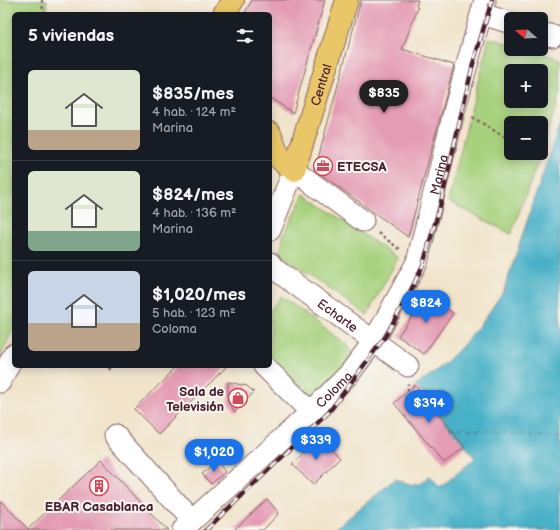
<!DOCTYPE html>
<html lang="es">
<head>
<meta charset="utf-8">
<style>
  :root { --surface:#171b24; --page:#20242c; --text:#f1f3f6; --muted:#9ea1a6; --line:#363941; --accent:#1a73e8 }
  body { margin:0; font-family:"Balsamiq Sans",sans-serif; background:var(--page); color:var(--text); height:100vh; display:flex; flex-direction:column; font-size:15px; white-space:nowrap }
  * { box-sizing:border-box; margin:0 }
  p { font-size:13px; color:var(--muted) }
  .icon { flex:none; width:22px; height:22px; fill:none; stroke:currentColor; stroke-width:2; stroke-linecap:round; stroke-linejoin:round }
  .map { position:relative; flex:1; overflow:hidden }
  .panel { position:absolute; left:12px; top:12px; width:260px; height:356px; display:flex; flex-direction:column; background:var(--surface); border-radius:6px; box-shadow:0 2px 10px #0003 }
  .panel>* { flex:none }
  .needle { width:26px; rotate:289deg }
  .controls { position:absolute; left:504px; top:12px; display:grid; gap:8px }
  .controls a { display:grid; place-items:center; width:44px; height:44px; border-radius:6px; background:var(--surface); box-shadow:0 2px 10px #0003; font-size:20px }
  .price { position:absolute; translate:-50% -34px; padding:0 9px; border-radius:14px; background:var(--accent); color:#fff; font-size:13px; line-height:26px; filter:drop-shadow(0 1px 2px #0008) }
  .price::after { content:''; position:absolute; left:50%; top:24px; width:12px; height:9px; margin-left:-6px; background:inherit; clip-path:polygon(0 0,100% 0,50% 100%) }
  .price.current { background:#222; color:#fff }
  ul { padding:0; list-style:none }
  li { display:flex; align-items:center; gap:12px; height:100px; padding:0 16px }
  li+li { border-top:1px solid var(--line) }
  li span { display:grid; place-items:center; flex:none; width:112px; height:80px; border-radius:6px; color:#555 }
  li>.icon { margin-inline-start:auto }
  span .icon { width:48px; height:48px; fill:#fffc; stroke-width:1 }
  li b { font-size:17px }
  h2 { display:flex; justify-content:space-between; align-items:center; height:48px; padding:0 16px; font-size:17px }
  .map>svg:first-child { display:block }
</style>
</head>
<body>
<div class="map">
<svg width="560" height="530" viewBox="0 0 560 530">
  <rect width="100%" height="100%" fill="#f6f6f2"/>
  <filter id="ink" filterUnits="userSpaceOnUse"><feTurbulence type="fractalNoise" baseFrequency=".025" numOctaves="2"/><feDisplacementMap in="SourceGraphic" scale="8" xChannelSelector="R" yChannelSelector="G"/><feConvolveMatrix kernelMatrix="1 2 1 2 8 2 1 2 1" color-interpolation-filters="sRGB"/></filter>
  <filter id="wash" filterUnits="userSpaceOnUse"><feTurbulence type="fractalNoise" baseFrequency=".012" numOctaves="4" result="noise"/><feDisplacementMap in="SourceGraphic" scale="16" xChannelSelector="R" yChannelSelector="G"/><feGaussianBlur stdDeviation="0.9" result="paint"/><feColorMatrix in="noise" values="0 0 0 0 0 0 0 0 0 0 0 0 0 0 0 0 0 1.4 0 .05"/><feComposite in="paint" operator="in"/></filter>
  <g filter="url(#wash)">
    <rect width="100%" height="100%" fill="#f1e4cb"/>
    <path fill="#a7d17d" stroke="#787854" fill-rule="evenodd" d="M0,0H47L45,14H14V327L0,358Z
      M489,38L511,44V49H527L560,59V94L541,152V123H511V153H541L511,234L448,201ZM511,71H541V101H511Z
      M304,194L398,258L367,315L281,255L283,236Z
      M281,296L347,345L353,357L313,398L270,357V311Z"/>
    <path fill="#49b1c7" stroke="#4a6879" d="M560,123V530H334L395,479C410,484 419,490 429,475L440,488L475,458L415,385C452,364 481,326 504,290Z"/>
    <g fill="none" stroke-linecap="round" stroke-linejoin="round">
      <path stroke="#4a5969" stroke-width="1" stroke-dasharray="5 4" stroke-linecap="butt" d="M449,427L560,438"/>
    </g>
    <g id="blocks">
      <path fill="#e49bb4" d="M252,0H325L293,113L270,98V14H244Z
        M361,0H418L416,7L418,8L402,49L454,65L408,237L315,170Z
        M427,295L453,313L424,354L398,336Z
        M178,366H227L159,434L134,409Z
        M228,382L247,386L254,392L235,412L228,402Z
        M415,385L465,447L444,463L394,403Z
        M320,437L340,458L313,485L292,464Z
        M101,460L167,530H0V500L28,529Z
        M217,461L225,472L211,484L202,474Z
        M267,499L279,513L263,530H234Z"/>
    </g>
  </g>
  <g filter="url(#ink)">
    <use href="#blocks" fill-opacity="0" stroke="#846463" stroke-width="1"/>
    <g fill="none" stroke-linecap="round" stroke-linejoin="round">
      <g stroke="#846463" stroke-width="23">
        <g id="minor">
          <path d="M482,14L511,23"/>
          <path d="M541,33L553,36"/>
          <path d="M270,230L294,170L363,221"/>
          <path id="s1" d="M270,263L273,268L408,366"/>
          <path d="M264,366L311,412"/>
          <path d="M0,382L14,354"/>
          <path d="M115,435L192,521"/>
          <path id="s2" d="M182,530L311,412L349,374L374,341L417,262L456,104L485,0"/>
        </g>
      </g>
      <g stroke="#846463" stroke-width="24">
        <g id="major">
          <path d="M224,14L233,0"/>
          <path id="s3" d="M270,133L280,159L294,170L347,0"/>
        </g>
      </g>
      <path stroke="#846463" stroke-width="2.5" stroke-dasharray="3 3" stroke-linecap="butt" d="M42,0L43,14
        M472,117L511,141
        M529,153L539,159
        M378,233L401,250
        M110,370L112,366
        M408,391V384"/>
      <use href="#minor" stroke="#fff" stroke-width="21"/>
      <use href="#major" stroke="#e9c769" stroke-width="22"/>
      <g stroke="#4a1f2b" stroke-width="4.5">
        <path id="rail" d="M206,530L329,412L385,337L411,290L423,265L440,206L473,64L492,0"/>
      </g>
      <use href="#rail" stroke="#f6f6f2" stroke-width="3" stroke-dasharray="9" stroke-linecap="butt"/>
    </g>
  </g>
  <defs>
    <g id="office-ring" transform="scale(1)"><circle r="9.5" fill="#f6f6f2" stroke="#d1495b" stroke-width="1.5"/><path d="M-6-3h4V-5.5h4V-3h4V5H-6ZM-1-4.5V-3h2v-1.5ZM-6 0V1H6V0Z" fill="#d1495b"/></g>
    <g id="shop-ring" transform="scale(1)"><circle r="9.5" fill="#f6f6f2" stroke="#d1495b" stroke-width="1.5"/><path d="M-5-2.5h2.3a2.7 3.5 0 0 1 5.4 0H5L5.5 6h-11ZM-1.5-2.5h3a1.5 2.3 0 0 0-3 0Z" fill="#d1495b"/></g>
    <g id="building-ring" transform="scale(1)"><circle r="9.5" fill="#f6f6f2" stroke="#d1495b" stroke-width="1.5"/><path d="M-4-6H4V6H1V3H-1V6H-4ZM-2.5-4.3h1.7v1.8h-1.7ZM.8-4.3h1.7v1.8H.8ZM-2.5-1h1.7V.8h-1.7ZM.8-1h1.7V.8H.8Z" fill="#d1495b"/></g>
  </defs>
  <g fill-rule="evenodd">
    <use href="#office-ring" x="323" y="166"/>
    <use href="#shop-ring" x="238" y="398"/>
    <use href="#building-ring" x="99" y="486"/>
  </g>
  <g text-anchor="middle" stroke-width="4" stroke-linejoin="round" paint-order="stroke">
    <g font-size="13" fill="#4a1f2b" stroke="#f6f6f2">
      <text dy="5" stroke="none"><textPath href="#s3" startOffset="135">Central</textPath></text>
      <text dy="5" stroke="none"><textPath href="#s2" startOffset="450">Marina</textPath></text>
      <text dy="5" stroke="none"><textPath href="#s1" startOffset="86">Echarte</textPath></text>
      <text dy="5" stroke="none"><textPath href="#s2" startOffset="207">Coloma</textPath></text>
    </g>
    <g font-size="13" font-weight="bold" fill="#4a1f2b" stroke="#f6f6f2" text-anchor="start">
      <text x="337" y="171">ETECSA</text>
      <text x="224" y="396" text-anchor="end">Sala de<tspan x="224" dy="15">Televisión</tspan></text>
      <text x="99" y="511" text-anchor="middle">EBAR Casablanca</text>
    </g>
  </g>
</svg>
<div class="controls">
<a><svg class="needle" viewBox="-14 -14 28 28"><path d="M0-13l5 13h-10z" fill="#e53935"/><path d="M0 13l5-13h-10z" fill="#9ea1a6"/></svg></a>
<a>+</a>
<a>−</a>
</div>
<b class="price current" style="left:384px;top:114px">$835</b>
<b class="price" style="left:426px;top:324px">$824</b>
<b class="price" style="left:429px;top:424px">$394</b>
<b class="price" style="left:316px;top:461px">$339</b>
<b class="price" style="left:214px;top:473px">$1,020</b>
<section class="panel">
<h2>5 viviendas<svg class="icon" aria-label="filters" viewBox="0 0 24 24"><path d="M4 7h16M4 17h16"/><circle cx="9" cy="7" r="2"/><circle cx="15" cy="17" r="2"/></svg></h2>
<ul>
<li><span style="background:linear-gradient(#dfe7d0 75%,#b9a48a 0)"><svg class="icon" aria-label="home" viewBox="0 0 24 24"><path d="M3 11l9-7 9 7M6 9v11h12V9"/></svg></span><div><b>$835/mes</b><p>4 hab. · 124 m²</p><p>Marina</p></div></li>
<li><span style="background:linear-gradient(#dfe7d0 75%,#7fa58c 0)"><svg class="icon" aria-label="home" viewBox="0 0 24 24"><path d="M3 11l9-7 9 7M6 9v11h12V9"/></svg></span><div><b>$824/mes</b><p>4 hab. · 136 m²</p><p>Marina</p></div></li>
<li><span style="background:linear-gradient(#c9d6e8 65%,#b9a48a 0)"><svg class="icon" aria-label="home" viewBox="0 0 24 24"><path d="M3 11l9-7 9 7M6 9v11h12V9"/></svg></span><div><b>$1,020/mes</b><p>5 hab. · 123 m²</p><p>Coloma</p></div></li>
</ul>
</section>
</div>
</body>
</html>
